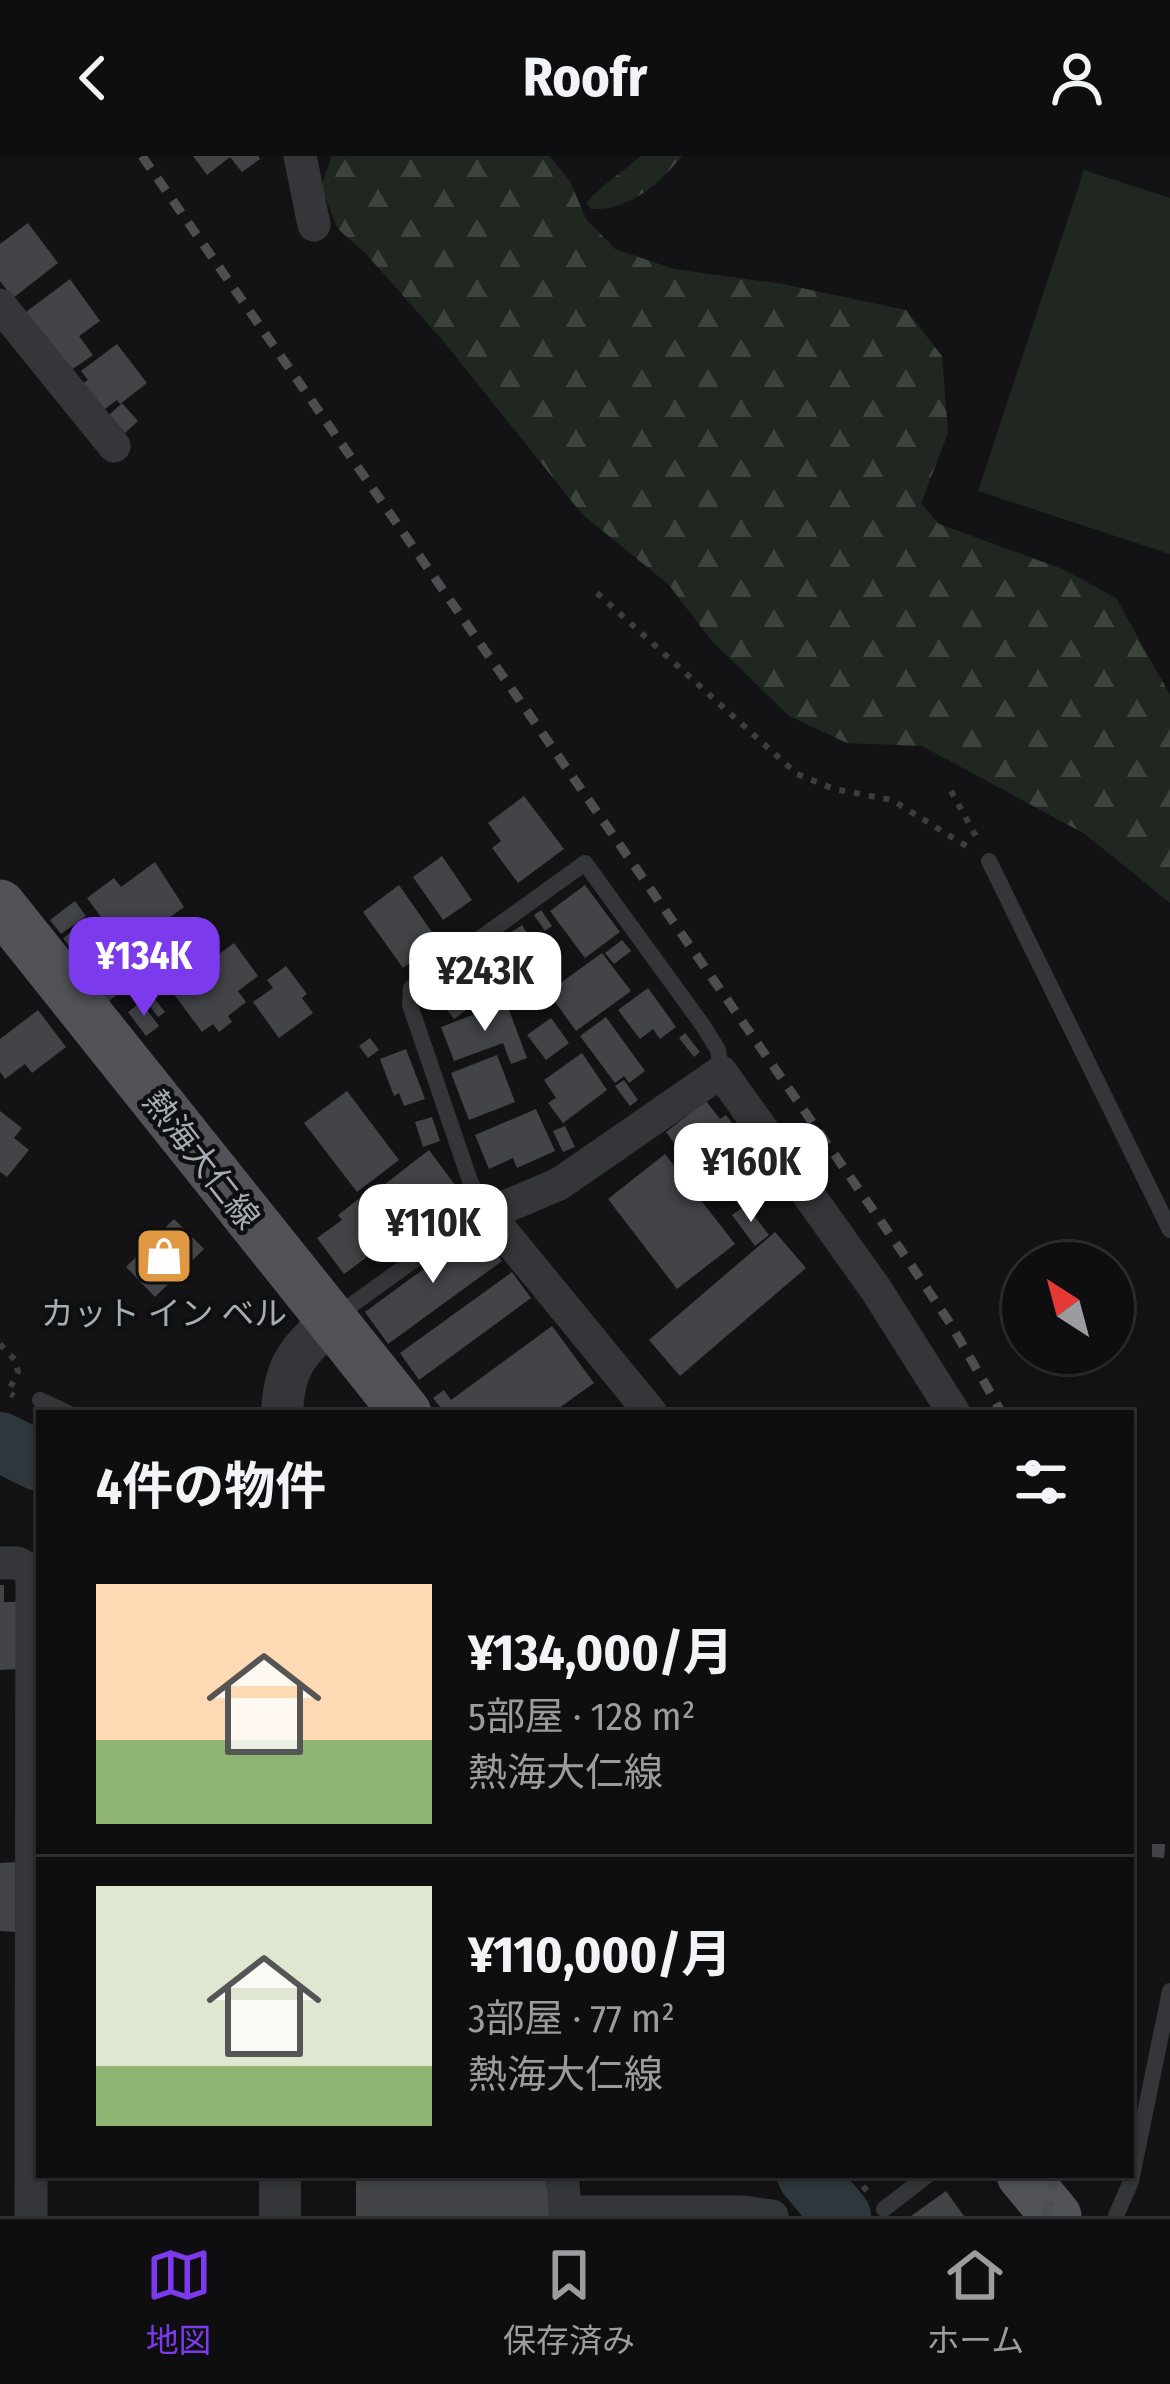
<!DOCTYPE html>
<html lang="ja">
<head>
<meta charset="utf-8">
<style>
  :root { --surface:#0e0e10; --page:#171719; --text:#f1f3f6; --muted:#9b9c9f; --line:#2e2e30; --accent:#7c3aed }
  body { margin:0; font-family:"Fira Sans Condensed","Noto Sans JP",sans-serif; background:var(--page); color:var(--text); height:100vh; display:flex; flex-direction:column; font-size:45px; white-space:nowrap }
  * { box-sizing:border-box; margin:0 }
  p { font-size:39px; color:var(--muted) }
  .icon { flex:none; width:66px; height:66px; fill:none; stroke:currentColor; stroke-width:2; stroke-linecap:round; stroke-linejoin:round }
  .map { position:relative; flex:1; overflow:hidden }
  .drawer { position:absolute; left:36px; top:1254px; width:1098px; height:768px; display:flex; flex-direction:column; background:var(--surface); border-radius:0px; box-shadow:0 3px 9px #0004,0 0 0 3px var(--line) }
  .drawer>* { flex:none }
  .needle { width:78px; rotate:324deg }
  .buttons { position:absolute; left:1002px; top:1086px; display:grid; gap:24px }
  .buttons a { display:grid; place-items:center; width:132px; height:132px; border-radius:50%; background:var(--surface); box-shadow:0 3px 9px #0004,0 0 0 3px var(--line); font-size:60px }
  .price { position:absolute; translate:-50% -102px; padding:0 27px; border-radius:24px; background:#fff; color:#222; font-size:39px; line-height:78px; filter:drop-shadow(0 3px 6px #0008) }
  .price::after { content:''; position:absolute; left:50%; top:72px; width:36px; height:27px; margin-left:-18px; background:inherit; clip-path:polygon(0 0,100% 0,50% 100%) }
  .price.current { background:var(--accent); color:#fff }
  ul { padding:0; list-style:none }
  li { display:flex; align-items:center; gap:36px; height:300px; padding:0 60px }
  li+li { border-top:3px solid var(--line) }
  li span { display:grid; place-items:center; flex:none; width:336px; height:240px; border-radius:0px; color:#555 }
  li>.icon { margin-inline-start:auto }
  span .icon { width:144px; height:144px; fill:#fffc; stroke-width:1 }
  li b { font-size:51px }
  h2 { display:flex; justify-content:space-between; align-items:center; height:144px; padding:0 60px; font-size:51px }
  header { display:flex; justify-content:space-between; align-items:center; height:156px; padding:0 60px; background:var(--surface); font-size:54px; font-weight:700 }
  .tabs { display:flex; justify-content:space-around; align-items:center; height:168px; border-top:3px solid var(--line); background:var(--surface); font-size:33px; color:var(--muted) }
  .tabs a { display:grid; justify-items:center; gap:6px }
  .tabs .current { color:var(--accent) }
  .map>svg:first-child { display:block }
</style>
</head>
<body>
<header><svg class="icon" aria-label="back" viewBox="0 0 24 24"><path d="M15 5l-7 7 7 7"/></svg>Roofr<svg class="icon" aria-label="person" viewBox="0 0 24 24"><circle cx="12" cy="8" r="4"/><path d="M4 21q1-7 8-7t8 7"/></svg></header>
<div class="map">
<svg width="1170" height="2060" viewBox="0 0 1170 2060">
  <defs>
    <pattern id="forest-firs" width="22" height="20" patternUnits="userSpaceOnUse" patternTransform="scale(3)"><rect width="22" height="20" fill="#202720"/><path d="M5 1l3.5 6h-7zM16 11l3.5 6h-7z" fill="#3d443e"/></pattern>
  </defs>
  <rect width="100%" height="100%" fill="#131315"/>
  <path fill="#202720" d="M1084,14L1170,42V398L978,335Z"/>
  <path fill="url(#forest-firs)" d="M332,0H549L570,25L586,63L615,93L674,113L783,128L906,154L942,200L948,277L921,347L939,368L1065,414L1116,442L1170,539V747L1085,678L922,590L847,587L789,560L710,483L669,429L582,358L445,187L367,99L338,73L321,31Z
    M641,0H682C659,28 629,55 591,53L586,47C602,28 623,16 641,0Z"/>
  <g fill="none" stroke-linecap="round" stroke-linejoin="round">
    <path stroke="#2e373c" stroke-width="60" d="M0,1286L39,1305
      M807,2019L841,2060"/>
  </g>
  <path fill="#424448" d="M193,0H258L260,3L242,16L230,1L207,19Z
    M28,67L58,107L13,142L0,125V88Z
    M70,123L100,165L79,180L93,199L70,215L26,156Z
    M117,188L147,227L120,248L117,244L102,255L82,228L88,224L81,215Z
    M122,247L138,265L125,277L109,259Z
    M524,640L564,693L518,727L492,692L501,685L488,667Z
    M442,700L472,744L443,764L413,721Z
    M155,706L184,751L125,794L87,742L114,722L121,731Z
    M399,729L439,786L403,812L363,756Z
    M585,729L620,776L585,802L550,755Z
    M75,745L86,760L61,778L50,764Z
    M541,754L552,770L545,775L534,759Z
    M92,761L138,823L109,845L63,782Z
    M207,767L216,779L199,792L190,780Z
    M522,769L529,780L534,776L562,817L521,851L483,794Z
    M622,784L631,795L614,808L605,797Z
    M187,785L194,795L177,807L170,797Z
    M234,787L258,820L238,835L246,846L228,860L232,866L219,876L213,868L202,876L167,829L181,819L184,824Z
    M602,797L631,835L576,875L548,836Z
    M481,799L502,828L454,863L432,834Z
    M286,810L307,838L302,842L313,857L279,882L253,846L273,832L267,824Z
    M648,832L676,871L660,883L653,873L640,883L618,854Z
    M150,837L165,856L158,861L144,842Z
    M141,846L159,870L146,880L128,856Z
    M506,846L527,902L511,908L503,887L454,905L441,871Z
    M38,854L66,891L32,917L25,908L5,923L0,916V883Z
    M606,861L645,915L629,927L624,920L615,927L580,880Z
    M551,862L569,887L546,904L527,879Z
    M685,877L700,896L694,901L679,882Z
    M370,882L379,894L368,902L359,890Z
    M406,893L425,943L404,950L399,937L394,940L380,903Z
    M582,897L607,934L563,967L548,947L556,942L544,924Z
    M497,899L515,946L469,964L451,917Z
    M624,924L638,944L630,950L615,930Z
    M347,935L399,1004L357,1036L304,967Z
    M706,945L720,963L726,959L742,980L694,1015L666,976Z
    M536,953L555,995L517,1012L513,1002L489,1013L475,979Z
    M0,955L22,972L14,982L29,994L7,1021L0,1016Z
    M432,961L440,985L423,991L415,966Z
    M565,970L575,991L563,996L553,975Z
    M429,994L458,1033L413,1066L385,1028Z
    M665,998L735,1088L677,1133L608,1043Z
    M712,1014L727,1034L715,1042L701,1023Z
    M361,1041L401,1094L391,1101L383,1089L344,1118L317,1082L342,1064L338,1059Z
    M746,1049L769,1079L755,1090L732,1059Z
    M394,1051L408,1070L402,1075L388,1057Z
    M174,1063L204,1093L155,1141L126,1111Z
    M478,1073L502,1105L388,1188L365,1156Z
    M775,1076L806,1112L680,1220L649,1184Z
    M512,1116L531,1142L419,1224L400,1197Z
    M552,1170L594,1227L552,1257H445L433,1242L444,1234L451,1244Z
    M0,1429H4V1446H16L17,1513L0,1514Z
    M1152,1688H1165L1164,1702L1152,1701Z
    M17,1706L16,1776L0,1775V1707Z
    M356,2019H545L551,2060H356Z
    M946,2035L964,2060H911Z"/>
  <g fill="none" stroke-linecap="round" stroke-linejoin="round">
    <path stroke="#3b3d40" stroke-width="6" stroke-dasharray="6 9" stroke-linecap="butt" d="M597,437L797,618L834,633L892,644L971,693
      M951,635L979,686
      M0,1188L15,1204L18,1216L8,1236L14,1240
      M853,2019L869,2037"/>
    <path stroke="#353639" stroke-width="16" d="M989,705L1170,1074
      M335,1161L475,1060L488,1058L470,1025L410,849L411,832L585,707L704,871L718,894L721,916
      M40,1244L68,1257
      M884,2053L928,2019
      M1116,2060L1131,2025L1170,1835"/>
    <path stroke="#353639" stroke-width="33" d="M300,0L314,69
      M0,149L114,290
      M651,1257L488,1058L559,1028L721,916L877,1135L954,1257
      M0,1407H17L32,1414L31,2060
      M562,2019L566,2060
      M565,2056H743L772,2060"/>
    <path stroke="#353639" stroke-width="42" d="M282,1257C284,1210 297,1196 331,1165
      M280,2060V2019"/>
    <path stroke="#515358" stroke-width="51" d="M0,749L406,1257
      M1022,2019L1056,2060"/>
    <path stroke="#4c4e52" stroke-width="9" stroke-dasharray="15 12" stroke-linecap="butt" d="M142,0L905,1100L950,1167L1002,1257
      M1046,2060L1055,2019"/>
  </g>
  <defs>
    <g id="shop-square" transform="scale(3)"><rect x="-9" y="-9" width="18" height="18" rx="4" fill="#df9741" stroke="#0e0f10"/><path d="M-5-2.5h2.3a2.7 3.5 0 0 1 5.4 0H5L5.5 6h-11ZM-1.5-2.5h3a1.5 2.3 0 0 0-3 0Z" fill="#fff"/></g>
  </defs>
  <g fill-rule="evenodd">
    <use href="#shop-square" x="164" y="1100"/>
  </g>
  <g text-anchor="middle" stroke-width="9" stroke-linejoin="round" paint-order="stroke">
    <g font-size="33" fill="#a6acb4" stroke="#0e0f10">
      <text transform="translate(202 1003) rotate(52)" y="12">熱海大仁線</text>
    </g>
    <g font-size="33" fill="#a6acb4" stroke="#0e0f10">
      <text x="164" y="1169">カット イン ベル</text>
    </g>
  </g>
</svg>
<div class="buttons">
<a><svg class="needle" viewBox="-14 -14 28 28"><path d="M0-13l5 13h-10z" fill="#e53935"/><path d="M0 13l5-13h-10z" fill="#9b9c9f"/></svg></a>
</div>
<b class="price current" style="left:144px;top:863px">¥134K</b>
<b class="price" style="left:485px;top:878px">¥243K</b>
<b class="price" style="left:751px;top:1069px">¥160K</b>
<b class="price" style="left:433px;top:1130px">¥110K</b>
<section class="drawer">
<h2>4件の物件<svg class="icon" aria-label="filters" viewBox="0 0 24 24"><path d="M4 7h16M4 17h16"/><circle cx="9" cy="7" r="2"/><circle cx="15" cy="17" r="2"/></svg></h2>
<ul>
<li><span style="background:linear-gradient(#ffd9b3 65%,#8fb573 0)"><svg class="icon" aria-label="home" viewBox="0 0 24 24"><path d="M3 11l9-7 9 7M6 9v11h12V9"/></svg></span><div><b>¥134,000/月</b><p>5部屋 · 128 m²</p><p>熱海大仁線</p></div></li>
<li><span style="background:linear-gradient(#dfe7d0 75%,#8fb573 0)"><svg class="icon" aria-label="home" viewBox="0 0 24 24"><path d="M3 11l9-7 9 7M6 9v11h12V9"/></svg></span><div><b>¥110,000/月</b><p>3部屋 · 77 m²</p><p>熱海大仁線</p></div></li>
</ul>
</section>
</div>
<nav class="tabs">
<a class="current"><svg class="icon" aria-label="map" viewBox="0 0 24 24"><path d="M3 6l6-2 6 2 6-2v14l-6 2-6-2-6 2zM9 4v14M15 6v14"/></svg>地図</a>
<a><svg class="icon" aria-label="saved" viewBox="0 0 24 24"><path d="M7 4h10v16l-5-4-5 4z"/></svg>保存済み</a>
<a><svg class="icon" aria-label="home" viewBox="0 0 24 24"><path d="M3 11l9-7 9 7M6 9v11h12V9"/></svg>ホーム</a>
</nav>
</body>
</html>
